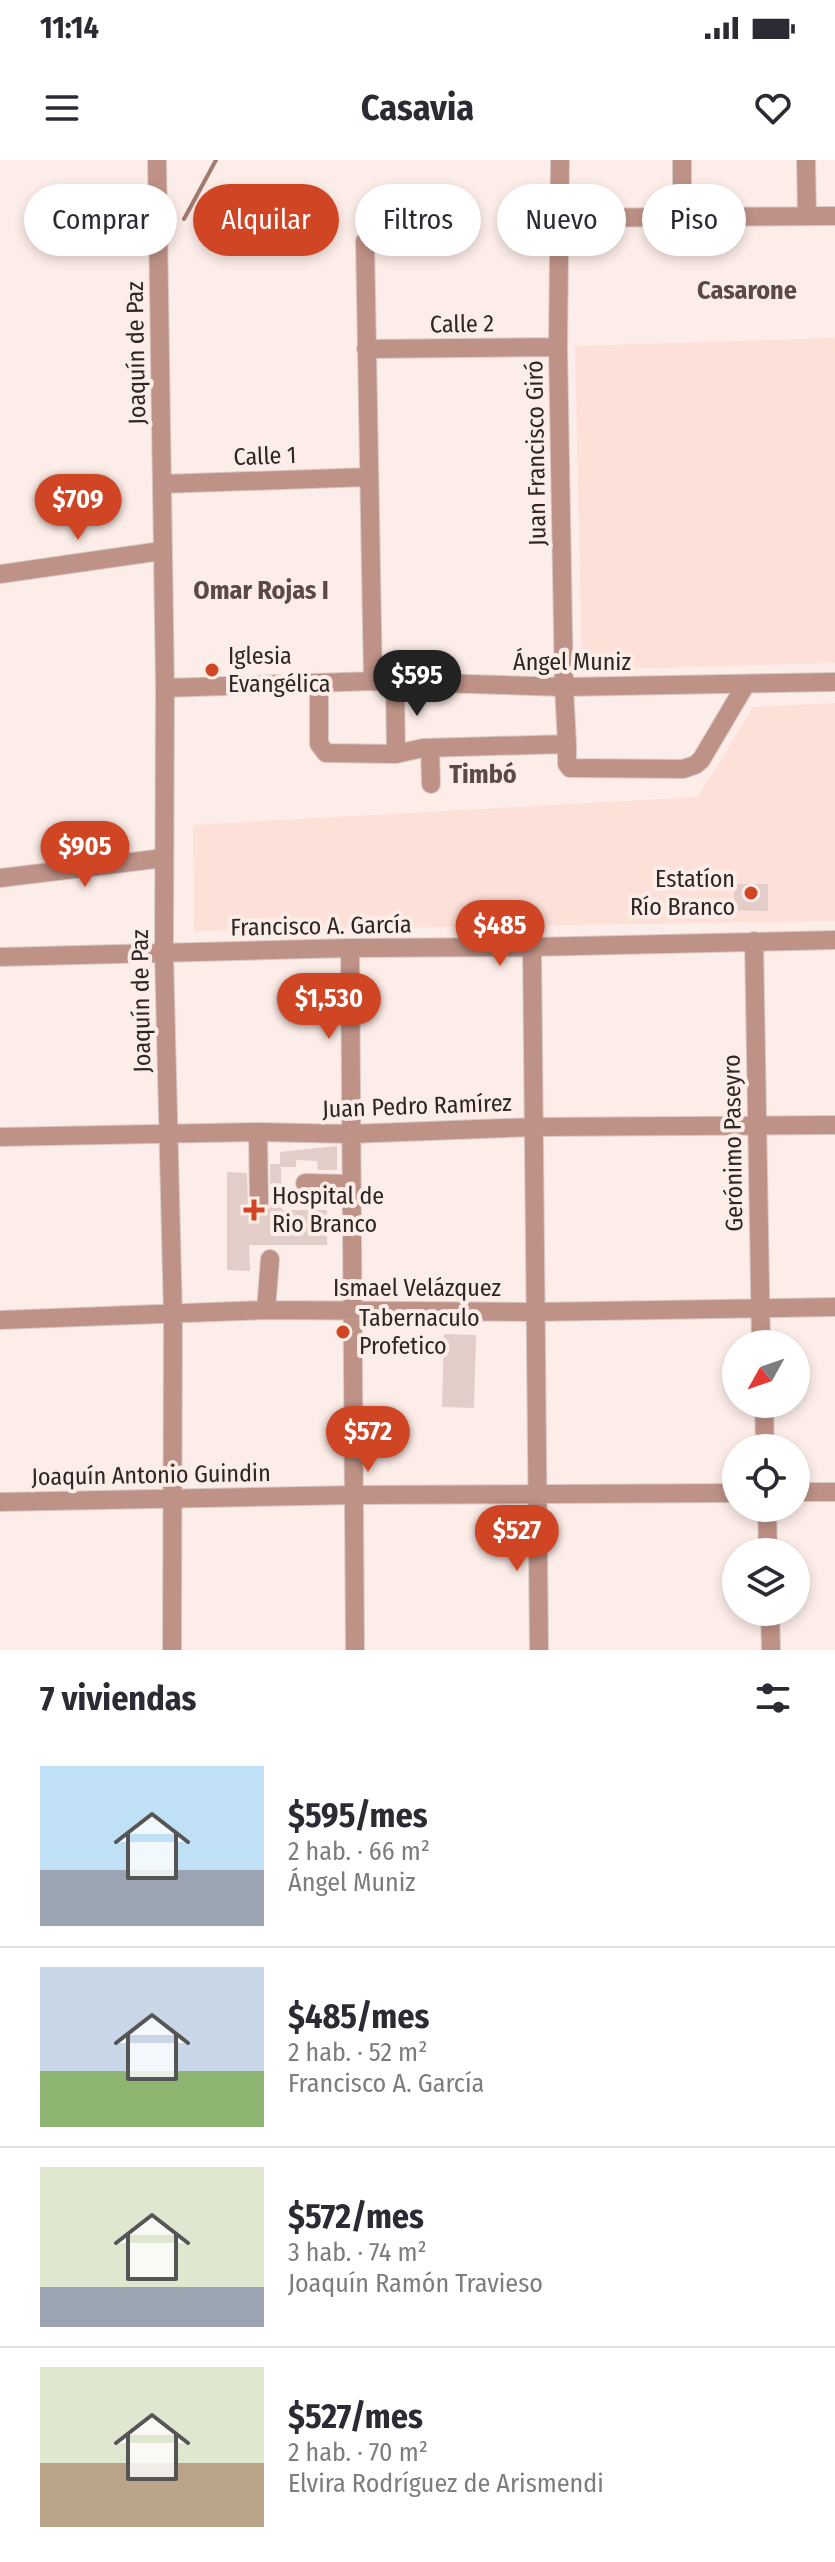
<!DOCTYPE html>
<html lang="es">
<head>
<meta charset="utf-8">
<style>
  :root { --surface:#fff; --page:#f2f2f3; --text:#2b2b33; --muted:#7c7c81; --line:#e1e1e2; --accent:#d04624 }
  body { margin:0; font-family:"Fira Sans Condensed",sans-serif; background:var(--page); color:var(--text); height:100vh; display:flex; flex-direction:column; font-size:30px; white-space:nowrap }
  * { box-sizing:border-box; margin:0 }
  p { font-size:26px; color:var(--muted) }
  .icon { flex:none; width:44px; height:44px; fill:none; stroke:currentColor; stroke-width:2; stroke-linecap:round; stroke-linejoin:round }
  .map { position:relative; height:1490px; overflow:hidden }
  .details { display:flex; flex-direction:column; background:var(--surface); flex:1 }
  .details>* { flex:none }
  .guide { position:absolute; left:24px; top:24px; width:788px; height:72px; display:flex; gap:16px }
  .needle { width:52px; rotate:230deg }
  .buttons { position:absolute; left:722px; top:1170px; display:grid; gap:16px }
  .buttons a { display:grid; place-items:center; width:88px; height:88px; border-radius:50%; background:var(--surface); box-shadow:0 4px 12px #0003; font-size:40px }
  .price { position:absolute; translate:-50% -68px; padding:0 18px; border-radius:28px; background:var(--accent); color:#fff; font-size:26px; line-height:52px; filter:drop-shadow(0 2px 4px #0008) }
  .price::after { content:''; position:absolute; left:50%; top:48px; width:24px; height:18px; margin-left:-12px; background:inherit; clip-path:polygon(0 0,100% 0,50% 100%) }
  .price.selected { background:#222; color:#fff }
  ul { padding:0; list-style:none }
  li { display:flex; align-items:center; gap:24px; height:200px; padding:0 40px }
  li+li { border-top:2px solid var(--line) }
  li span { display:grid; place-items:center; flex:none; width:224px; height:160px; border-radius:0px; color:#555 }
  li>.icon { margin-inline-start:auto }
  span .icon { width:96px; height:96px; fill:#fffc; stroke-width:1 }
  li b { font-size:34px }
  h2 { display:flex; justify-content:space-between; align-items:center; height:96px; padding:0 40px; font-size:34px }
  .pill { padding:0 28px; border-radius:36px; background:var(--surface); box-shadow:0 4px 12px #0003; font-size:28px; line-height:72px }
  .pill.selected { background:var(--accent); color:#fff }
  .status { display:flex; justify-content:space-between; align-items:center; height:56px; padding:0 40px; background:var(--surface); direction:ltr }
  .status svg { height:22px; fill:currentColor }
  header { display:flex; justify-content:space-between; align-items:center; height:104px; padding:0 40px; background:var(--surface); font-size:36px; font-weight:700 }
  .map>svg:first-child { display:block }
</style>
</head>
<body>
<div class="status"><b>11:14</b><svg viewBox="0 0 49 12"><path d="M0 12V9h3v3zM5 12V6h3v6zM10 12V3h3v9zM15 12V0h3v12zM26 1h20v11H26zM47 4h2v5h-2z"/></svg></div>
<header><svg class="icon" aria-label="menu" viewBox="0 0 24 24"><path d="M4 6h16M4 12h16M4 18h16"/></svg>Casavia<svg class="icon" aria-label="heart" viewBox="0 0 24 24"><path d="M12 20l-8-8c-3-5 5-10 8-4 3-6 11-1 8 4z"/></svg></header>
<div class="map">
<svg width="835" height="1490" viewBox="0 0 835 1490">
  <rect width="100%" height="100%" fill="#fdede8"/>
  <path fill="#fde0d8" d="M835,178V503L582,510L575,186Z
    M835,543V761L194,771L193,665L698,637L753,547Z"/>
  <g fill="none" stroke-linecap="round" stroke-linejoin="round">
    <path stroke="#a27a70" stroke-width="4" d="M184,59L216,0"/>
  </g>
  <path fill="#e2cdc8" d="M734,724H768V751L734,750Z
    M337,986V1010H318L317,1001L296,1000V1007H281L282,1050H327V1085H249L250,1111L227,1110V1012L247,1013L248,1047L260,1054L270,1047V1004H280V992Z
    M444,1174L476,1175L474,1248L442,1247Z"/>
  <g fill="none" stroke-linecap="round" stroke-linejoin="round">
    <g stroke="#d8c9c5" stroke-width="20">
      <path id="minor" d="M157,0L165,528L164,794L173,1156L172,1490
        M560,0L558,187L564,527L567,584
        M682,0V58
        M806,0L807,56
        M559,58L835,56
        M365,81L373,521
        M366,189L558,187
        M162,324L369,317
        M0,414L161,391
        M319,523V584L326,593L396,594L423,588L567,584V604L570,608L683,609L695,605L701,600L746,524
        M395,523L396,594
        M165,528L373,521L564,527L835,522
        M430,588L431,624
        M0,718L164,698
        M754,781L761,1184
        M532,787L539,1490
        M350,788L355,1490
        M0,797L350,788L532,787L835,780
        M258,972L259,1042
        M0,977L258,972L350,974L533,967L835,965
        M305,1023L351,1024
        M266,1150L270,1099
        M0,1160L266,1150L535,1152L835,1147
        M764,1244L765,1288
        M796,1332H835
        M0,1342L353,1335L736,1333
        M767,1348L768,1392
        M770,1452L771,1490"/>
    </g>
    <use href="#minor" stroke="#bf9287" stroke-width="18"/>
  </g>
  <g fill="#d04624" stroke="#fdede8" stroke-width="3">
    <circle cx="212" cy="510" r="8"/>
    <circle cx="751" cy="733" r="8"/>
    <path d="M250 1038h8v8h8v8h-8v8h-8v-8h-8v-8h8z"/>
    <circle cx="343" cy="1172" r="8"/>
  </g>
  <g text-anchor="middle" stroke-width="8" stroke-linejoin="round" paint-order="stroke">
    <g font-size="24" fill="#2e2624" stroke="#fdede8">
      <text transform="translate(462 164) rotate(-1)" y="8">Calle 2</text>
      <text transform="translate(136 193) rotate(-91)" y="8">Joaquín de Paz</text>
      <text transform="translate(536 293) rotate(-91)" y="8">Juan Francisco Giró</text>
      <text transform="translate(265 296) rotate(-2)" y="8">Calle 1</text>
      <text x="572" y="510">Ángel Muniz</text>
      <text transform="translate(321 766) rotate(-1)" y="8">Francisco A. García</text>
      <text transform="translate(141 841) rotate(-91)" y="8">Joaquín de Paz</text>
      <text transform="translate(417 946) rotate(-2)" y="8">Juan Pedro Ramírez</text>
      <text transform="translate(733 983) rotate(-91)" y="8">Gerónimo Paseyro</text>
      <text x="417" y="1136">Ismael Velázquez</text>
      <text transform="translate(151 1315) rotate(-1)" y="8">Joaquín Antonio Guindin</text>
    </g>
    <g font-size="24" fill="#2e2624" stroke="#fdede8" text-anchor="start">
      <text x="228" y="504">Iglesia<tspan x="228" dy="28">Evangélica</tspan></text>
      <text x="735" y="727" text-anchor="end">Estatíon<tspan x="735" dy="28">Río Branco</tspan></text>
      <text x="272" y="1044">Hospital de<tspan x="272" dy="28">Rio Branco</tspan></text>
      <text x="359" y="1166">Tabernaculo<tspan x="359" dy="28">Profetico</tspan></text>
    </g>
    <g font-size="26" font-weight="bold" fill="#5a4945" stroke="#fdede8">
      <text x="747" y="139">Casarone</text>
      <text x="261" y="439">Omar Rojas I</text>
      <text x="483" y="623">Timbó</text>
    </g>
  </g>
</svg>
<div class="buttons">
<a><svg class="needle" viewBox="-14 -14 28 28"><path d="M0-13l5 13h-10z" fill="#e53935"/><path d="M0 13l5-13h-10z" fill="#7c7c81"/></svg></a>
<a><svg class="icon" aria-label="locate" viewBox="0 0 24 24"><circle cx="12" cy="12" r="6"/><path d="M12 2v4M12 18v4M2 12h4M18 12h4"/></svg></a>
<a><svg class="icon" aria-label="layers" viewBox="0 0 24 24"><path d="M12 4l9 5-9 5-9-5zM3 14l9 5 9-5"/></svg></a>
</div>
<b class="price" style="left:78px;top:382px">$709</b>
<b class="price selected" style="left:417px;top:558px">$595</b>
<b class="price" style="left:85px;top:729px">$905</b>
<b class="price" style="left:500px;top:808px">$485</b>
<b class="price" style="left:329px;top:881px">$1,530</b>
<b class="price" style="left:368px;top:1314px">$572</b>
<b class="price" style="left:517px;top:1413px">$527</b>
<div class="guide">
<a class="pill">Comprar</a>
<a class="pill selected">Alquilar</a>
<a class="pill">Filtros</a>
<a class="pill">Nuevo</a>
<a class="pill">Piso</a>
</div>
</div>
<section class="details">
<h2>7 viviendas<svg class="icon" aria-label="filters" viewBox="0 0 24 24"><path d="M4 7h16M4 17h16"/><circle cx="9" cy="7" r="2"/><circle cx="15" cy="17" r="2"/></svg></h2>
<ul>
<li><span style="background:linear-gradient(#bfe0f5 65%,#9aa5b1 0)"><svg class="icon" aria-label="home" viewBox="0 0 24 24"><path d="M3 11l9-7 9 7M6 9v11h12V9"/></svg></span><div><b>$595/mes</b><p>2 hab. · 66 m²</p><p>Ángel Muniz</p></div></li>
<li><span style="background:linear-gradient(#c9d6e8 65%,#8fb573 0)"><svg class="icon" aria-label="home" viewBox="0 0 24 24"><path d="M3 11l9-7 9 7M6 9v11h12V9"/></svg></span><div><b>$485/mes</b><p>2 hab. · 52 m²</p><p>Francisco A. García</p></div></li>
<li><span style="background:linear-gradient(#dfe7d0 75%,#9aa5b1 0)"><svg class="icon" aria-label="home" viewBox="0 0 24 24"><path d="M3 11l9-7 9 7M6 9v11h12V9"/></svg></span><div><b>$572/mes</b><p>3 hab. · 74 m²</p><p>Joaquín Ramón Travieso</p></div></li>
<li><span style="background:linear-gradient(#dfe7d0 60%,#b9a48a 0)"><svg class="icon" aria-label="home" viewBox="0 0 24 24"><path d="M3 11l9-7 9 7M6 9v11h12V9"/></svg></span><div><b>$527/mes</b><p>2 hab. · 70 m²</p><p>Elvira Rodríguez de Arismendi</p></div></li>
</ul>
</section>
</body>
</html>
